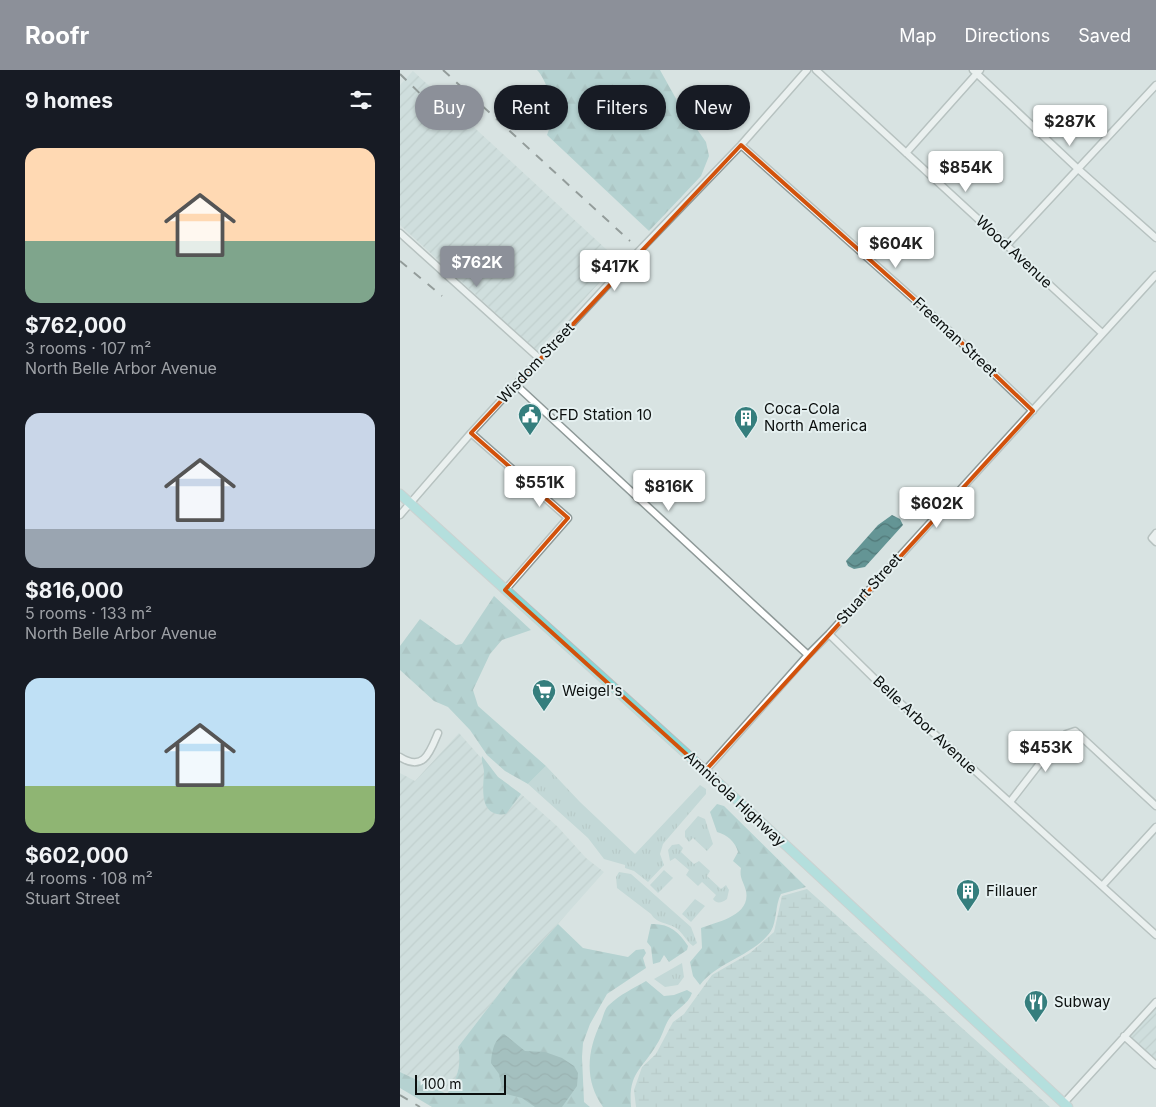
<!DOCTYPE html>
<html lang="en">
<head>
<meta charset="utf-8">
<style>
  :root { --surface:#171b24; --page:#242831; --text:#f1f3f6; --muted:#9ea1a6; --accent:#8c9099 }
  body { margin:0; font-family:Inter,sans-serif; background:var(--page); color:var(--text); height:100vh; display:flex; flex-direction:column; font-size:19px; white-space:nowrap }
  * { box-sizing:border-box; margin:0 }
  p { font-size:16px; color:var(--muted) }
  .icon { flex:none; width:28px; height:28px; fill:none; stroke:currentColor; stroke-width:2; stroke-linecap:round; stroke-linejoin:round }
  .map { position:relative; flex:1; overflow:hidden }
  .side { display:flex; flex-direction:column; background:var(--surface); width:400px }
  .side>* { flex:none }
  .banner { position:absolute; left:15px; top:15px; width:475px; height:45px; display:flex; gap:10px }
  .scale { position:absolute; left:15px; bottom:12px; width:91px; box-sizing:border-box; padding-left:5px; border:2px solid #0b0f0e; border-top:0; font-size:14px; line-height:18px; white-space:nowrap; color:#0b0f0e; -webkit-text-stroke:4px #e5f0f0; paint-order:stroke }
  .price { position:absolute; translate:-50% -42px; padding:0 11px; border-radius:5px; background:#fff; color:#222; font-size:16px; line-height:32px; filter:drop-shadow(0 1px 2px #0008) }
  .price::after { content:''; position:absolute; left:50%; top:30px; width:15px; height:11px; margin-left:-8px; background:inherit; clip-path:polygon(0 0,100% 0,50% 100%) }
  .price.selected { background:var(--accent); color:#fff }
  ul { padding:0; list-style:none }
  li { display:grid; align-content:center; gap:10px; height:265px; padding:0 25px }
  li span { display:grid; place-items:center; height:155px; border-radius:15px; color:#555 }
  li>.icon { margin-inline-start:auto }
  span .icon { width:90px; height:90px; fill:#fffc; stroke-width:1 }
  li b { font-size:21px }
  h2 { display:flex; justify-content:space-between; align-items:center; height:60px; padding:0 25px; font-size:21px }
  .pill { padding:0 18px; border-radius:22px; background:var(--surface); box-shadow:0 1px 4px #0004; font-size:18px; line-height:45px }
  .pill.selected { background:var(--accent); color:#fff }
  header { display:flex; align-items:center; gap:30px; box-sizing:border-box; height:70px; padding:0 25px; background:var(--accent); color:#fff }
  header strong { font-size:24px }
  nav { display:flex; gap:28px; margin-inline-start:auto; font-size:18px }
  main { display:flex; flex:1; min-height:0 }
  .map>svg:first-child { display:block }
</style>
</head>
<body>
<header>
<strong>Roofr</strong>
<nav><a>Map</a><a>Directions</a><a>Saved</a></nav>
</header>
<main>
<section class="side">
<h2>9 homes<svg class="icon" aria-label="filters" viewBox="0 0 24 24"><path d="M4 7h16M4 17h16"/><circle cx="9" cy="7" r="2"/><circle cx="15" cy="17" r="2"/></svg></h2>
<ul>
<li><span style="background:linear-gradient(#ffd9b3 60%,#7fa58c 0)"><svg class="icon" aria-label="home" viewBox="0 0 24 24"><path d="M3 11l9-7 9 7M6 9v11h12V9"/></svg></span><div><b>$762,000</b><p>3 rooms · 107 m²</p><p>North Belle Arbor Avenue</p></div></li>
<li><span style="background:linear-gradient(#c9d6e8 75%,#9aa5b1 0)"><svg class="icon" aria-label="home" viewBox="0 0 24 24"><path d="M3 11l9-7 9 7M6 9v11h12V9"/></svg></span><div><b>$816,000</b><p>5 rooms · 133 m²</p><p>North Belle Arbor Avenue</p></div></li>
<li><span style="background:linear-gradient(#bfe0f5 70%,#8fb573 0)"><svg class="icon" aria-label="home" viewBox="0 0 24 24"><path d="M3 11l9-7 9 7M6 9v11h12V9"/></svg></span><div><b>$602,000</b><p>4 rooms · 108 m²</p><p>Stuart Street</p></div></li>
</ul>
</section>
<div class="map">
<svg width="756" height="1037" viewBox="0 0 756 1037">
  <defs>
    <pattern id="industrial-furrows" width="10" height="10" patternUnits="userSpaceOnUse" patternTransform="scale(1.25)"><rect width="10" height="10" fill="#c3d8d7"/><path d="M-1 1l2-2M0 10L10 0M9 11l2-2" fill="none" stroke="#a6b8b7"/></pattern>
    <pattern id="grass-tufts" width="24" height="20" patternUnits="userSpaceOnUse" patternTransform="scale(1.25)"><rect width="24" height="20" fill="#a9cac9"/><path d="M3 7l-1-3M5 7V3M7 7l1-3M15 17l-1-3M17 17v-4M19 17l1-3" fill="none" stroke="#90acab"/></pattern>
    <pattern id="forest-firs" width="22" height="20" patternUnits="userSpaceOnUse" patternTransform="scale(1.25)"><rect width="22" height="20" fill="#8abdbc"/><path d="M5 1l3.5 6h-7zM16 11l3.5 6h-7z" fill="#76a1a0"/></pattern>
    <pattern id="wetland-marsh" width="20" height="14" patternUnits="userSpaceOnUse" patternTransform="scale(1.25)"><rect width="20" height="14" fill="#a9cac9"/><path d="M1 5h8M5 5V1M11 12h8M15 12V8" fill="none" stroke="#90acab"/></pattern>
    <pattern id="water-waves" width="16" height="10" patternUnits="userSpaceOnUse" patternTransform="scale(1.25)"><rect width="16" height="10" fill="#649595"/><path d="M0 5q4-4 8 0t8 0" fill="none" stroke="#517878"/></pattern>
  </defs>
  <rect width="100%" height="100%" fill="#d8e3e2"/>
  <path fill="url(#industrial-furrows)" d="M13,1L219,191L137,281L0,155V15Z
    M59,663L98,707L121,724L158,757L186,788L204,802L118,899L58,977L61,990L55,1011L47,1024L0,1002V703L15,711Z
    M756,937V990L730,966Z"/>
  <path fill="url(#grass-tufts)" d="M146,696L180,732L235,784L300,715L306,719V724L263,774L260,784L264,795L248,812L234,801L225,798V795L204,789L188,768L128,714Z
    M298,746L305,749L313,774L307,781L293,768L289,772L285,767V761Z
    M279,774L283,778L281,782L294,794L299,791L310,801L307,806L321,819L326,815L329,820L327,829C322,833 316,834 313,829L316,825L302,812L298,816L286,805L289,800L275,788L270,791L268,780L272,775Z
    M264,800L273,808L258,823L250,815Z
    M219,802L231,804L291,857L297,873L293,876C286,871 283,863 276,858C266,852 257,854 251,844L217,818L216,807Z
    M295,829L305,836L291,852L282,844Z
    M282,893L284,907L278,915L265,917L254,909Z"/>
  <path fill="url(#forest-firs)" d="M137,0H260L279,34L306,72L309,86L301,106L249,161L147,65C149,59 153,52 153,46C153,33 146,9 137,0Z
    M94,526L131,560L102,570L90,584L73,620L78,636L146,696L128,714L105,701L87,685L70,660L48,637L34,631L0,600V576L20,549L56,575L62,574Z
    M82,686L98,707L121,724L106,744C79,748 83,720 84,702C84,697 81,692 82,686Z
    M317,734L324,736L406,817L381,824C375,835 377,851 371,861C355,885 317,892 300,915L293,906L290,892L302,878L301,858C316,852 351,846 346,821C344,812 339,808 341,798L333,791L338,782C335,771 327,765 317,762L310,742Z
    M158,854L183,878L228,887L236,880L244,879L246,883L243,888L246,898L207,924L190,954L183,973L182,987L184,1032L190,1037H32L0,1018V1002L47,1024C57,1009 62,995 58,977L118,899Z
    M251,854C269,853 279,862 288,876L287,880L269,892L264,885L260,892L253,894L251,877L247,872Z
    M246,911L264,926L274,925L287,920L292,923C288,935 276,939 269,949C264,957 262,967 257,974C242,1000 228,1002 231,1037H203C184,1010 187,981 201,952C203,947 205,938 209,935C219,925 234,918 246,911Z"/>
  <path fill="url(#wetland-marsh)" d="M407,819L650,1037H236L234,1020L242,997L256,984L273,952L284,944L312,905L350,883L374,862L382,826Z"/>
  <path fill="url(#water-waves)" d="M492,445L500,449L503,455L465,497L454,499L448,496L446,491L478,455Z
    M104,964L125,981L145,982L162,988L174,996L178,1003L177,1016L162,1037H135L122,1028L106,1024L102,1018L99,1004L91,993C92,983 93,970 104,964Z"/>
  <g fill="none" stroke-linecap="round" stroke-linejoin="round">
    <g stroke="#8e9998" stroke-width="9">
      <path id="minor" d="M416,0L702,263
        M573,0L677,98L756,168
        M341,75L543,255L633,341
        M506,83L580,0
        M0,163L140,289
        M607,175L756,15
        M116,315L408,585
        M71,363L168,448L105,520
        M0,445L71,363L238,182L341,75L407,0
        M756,463L752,468L756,472
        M429,564L486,620L756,865
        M0,687C24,702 30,682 38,663
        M305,701L408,585L429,564L756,205
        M610,732L658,670L666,664L675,661L756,736
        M702,816L756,757
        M724,966L756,995
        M664,1033L756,932"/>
    </g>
    <g stroke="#bbbcbc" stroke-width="11">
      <path id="major" d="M0,424L322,716L668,1037"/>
    </g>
    <use href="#minor" stroke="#fff" stroke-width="6"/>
    <use href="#major" stroke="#87d9d8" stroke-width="9"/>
    <path stroke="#3f4544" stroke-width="2" stroke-dasharray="9 9" stroke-linecap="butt" d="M43,0L230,171
      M0,4L44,47
      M0,191L42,226
      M0,1025L20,1037"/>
  </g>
  <path d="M0 0H756V1037H0ZM341,75L543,255L633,341L305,701L105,520L168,448L71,363Z" fill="#d8e3e2" fill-opacity=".55" fill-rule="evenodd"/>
  <path fill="none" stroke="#d2520c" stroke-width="4" stroke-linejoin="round" d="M341,75L543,255L633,341L305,701L105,520L168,448L71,363Z"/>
  <defs>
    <g id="civic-pin" transform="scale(1.25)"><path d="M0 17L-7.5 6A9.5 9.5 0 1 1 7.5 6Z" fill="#357e7d" stroke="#e5f0f0"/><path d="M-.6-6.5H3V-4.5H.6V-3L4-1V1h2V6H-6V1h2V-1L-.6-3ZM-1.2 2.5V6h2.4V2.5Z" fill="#fff"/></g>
    <g id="building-pin" transform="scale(1.25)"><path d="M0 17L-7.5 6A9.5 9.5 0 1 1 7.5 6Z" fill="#357e7d" stroke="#e5f0f0"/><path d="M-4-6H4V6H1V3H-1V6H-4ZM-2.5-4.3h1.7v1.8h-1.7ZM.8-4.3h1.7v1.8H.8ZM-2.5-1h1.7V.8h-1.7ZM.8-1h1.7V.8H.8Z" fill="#fff"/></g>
    <g id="supermarket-pin" transform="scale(1.25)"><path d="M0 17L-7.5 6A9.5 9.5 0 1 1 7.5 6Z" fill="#357e7d" stroke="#e5f0f0"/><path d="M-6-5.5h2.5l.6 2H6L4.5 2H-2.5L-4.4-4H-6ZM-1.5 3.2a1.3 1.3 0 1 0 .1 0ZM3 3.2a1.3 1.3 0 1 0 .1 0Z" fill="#fff"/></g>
    <g id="restaurant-pin" transform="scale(1.25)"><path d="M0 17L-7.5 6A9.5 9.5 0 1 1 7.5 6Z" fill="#357e7d" stroke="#e5f0f0"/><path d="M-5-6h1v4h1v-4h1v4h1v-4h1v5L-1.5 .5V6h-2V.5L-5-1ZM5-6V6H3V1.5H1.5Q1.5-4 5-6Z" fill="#fff"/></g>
  </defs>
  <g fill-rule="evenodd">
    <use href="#civic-pin" x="130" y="345"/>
    <use href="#building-pin" x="346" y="348"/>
    <use href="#supermarket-pin" x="144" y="621"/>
    <use href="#building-pin" x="568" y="821"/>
    <use href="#restaurant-pin" x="636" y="932"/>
  </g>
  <g text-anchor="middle" stroke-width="4" stroke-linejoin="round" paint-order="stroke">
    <g font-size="15" fill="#0b0f0e" stroke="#e5f0f0">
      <text transform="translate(614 182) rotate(43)" y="5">Wood Avenue</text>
      <text transform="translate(555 267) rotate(43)" y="5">Freeman Street</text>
      <text transform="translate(136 293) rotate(-47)" y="5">Wisdom Street</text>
      <text transform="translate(469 519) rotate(-48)" y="5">Stuart Street</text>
      <text transform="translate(525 655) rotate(43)" y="5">Belle Arbor Avenue</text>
      <text transform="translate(335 729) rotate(43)" y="5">Amnicola Highway</text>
    </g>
    <g font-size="15" fill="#0b0f0e" stroke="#e5f0f0" text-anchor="start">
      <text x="364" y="344">Coca-Cola<tspan x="364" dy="17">North America</tspan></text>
      <text x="148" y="350">CFD Station 10</text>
      <text x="162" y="626">Weigel's</text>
      <text x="586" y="826">Fillauer</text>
      <text x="654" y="937">Subway</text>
    </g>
  </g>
</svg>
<div class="scale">100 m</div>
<b class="price" style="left:670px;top:77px">$287K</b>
<b class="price" style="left:566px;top:123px">$854K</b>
<b class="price" style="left:496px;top:199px">$604K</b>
<b class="price selected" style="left:77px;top:218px">$762K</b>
<b class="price" style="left:215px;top:222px">$417K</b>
<b class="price" style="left:140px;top:438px">$551K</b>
<b class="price" style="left:269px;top:442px">$816K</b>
<b class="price" style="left:537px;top:459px">$602K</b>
<b class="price" style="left:646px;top:703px">$453K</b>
<div class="banner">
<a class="pill selected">Buy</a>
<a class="pill">Rent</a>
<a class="pill">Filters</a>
<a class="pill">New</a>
</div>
</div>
</main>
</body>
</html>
